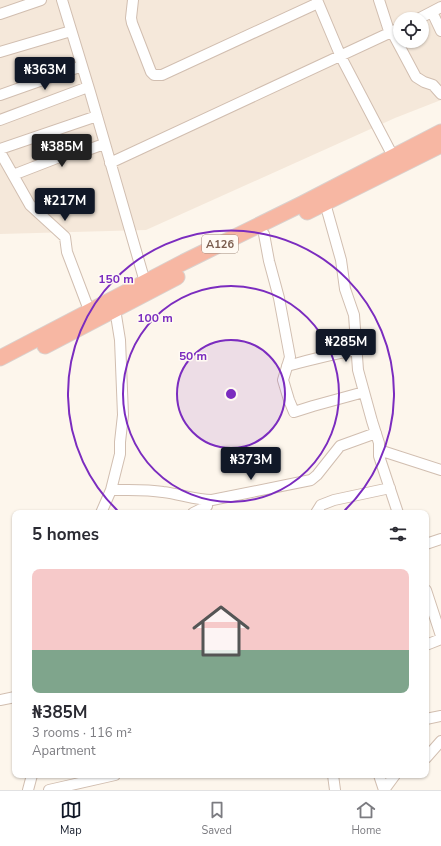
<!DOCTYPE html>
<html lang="en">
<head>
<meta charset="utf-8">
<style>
  :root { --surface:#fff; --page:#f7f7f7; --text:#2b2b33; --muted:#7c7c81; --line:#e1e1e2; --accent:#111827 }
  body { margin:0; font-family:"Nunito Sans",sans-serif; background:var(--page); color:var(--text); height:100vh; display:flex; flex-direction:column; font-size:15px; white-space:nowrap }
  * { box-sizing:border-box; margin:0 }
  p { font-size:13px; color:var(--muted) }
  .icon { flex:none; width:22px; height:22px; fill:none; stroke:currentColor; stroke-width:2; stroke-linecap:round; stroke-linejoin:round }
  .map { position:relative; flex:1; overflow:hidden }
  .side { position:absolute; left:12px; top:510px; width:417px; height:268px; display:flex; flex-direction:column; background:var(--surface); border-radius:8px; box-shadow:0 1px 3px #0004 }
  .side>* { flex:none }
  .fabs { position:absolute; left:393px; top:12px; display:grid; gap:8px }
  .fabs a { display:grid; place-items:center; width:36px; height:36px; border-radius:50%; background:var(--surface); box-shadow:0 1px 3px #0004; font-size:20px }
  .price { position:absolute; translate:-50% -34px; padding:0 9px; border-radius:4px; background:var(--accent); color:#fff; font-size:13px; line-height:26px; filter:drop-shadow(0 1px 2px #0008) }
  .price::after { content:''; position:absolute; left:50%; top:24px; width:12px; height:9px; margin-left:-6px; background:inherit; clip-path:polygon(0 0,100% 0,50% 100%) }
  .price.selected { background:#222; color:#fff }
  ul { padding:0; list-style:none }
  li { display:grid; align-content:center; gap:8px; height:212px; padding:0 20px }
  li span { display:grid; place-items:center; height:124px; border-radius:8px; color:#555 }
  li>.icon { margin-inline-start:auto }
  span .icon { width:72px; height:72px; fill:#fffc; stroke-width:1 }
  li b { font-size:17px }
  h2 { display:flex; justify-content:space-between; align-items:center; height:48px; padding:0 20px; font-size:17px }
  .dock { display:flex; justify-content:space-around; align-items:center; height:56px; border-top:1px solid var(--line); background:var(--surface); font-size:11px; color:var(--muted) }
  .dock a { display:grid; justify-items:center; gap:2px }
  .dock .selected { color:var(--accent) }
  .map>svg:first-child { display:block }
</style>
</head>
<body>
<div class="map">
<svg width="441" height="790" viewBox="0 0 441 790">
  <rect width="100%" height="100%" fill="#fdf6ec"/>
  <path fill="#f5e8da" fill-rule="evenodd" d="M0,0H441V100L395,118L146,230L0,234ZM400,19H422V41H400Z"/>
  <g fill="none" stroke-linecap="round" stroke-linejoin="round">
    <g stroke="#d1beb0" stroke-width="12">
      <path id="minor" d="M62,0L90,92L145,282
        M133,0L131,18L132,23L151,72L154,75H162L318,3
        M317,0L341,57L396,162
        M379,0L390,34
        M432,12L441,31
        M0,14L41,0
        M418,19L441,7
        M392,32L416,77L424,82L433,85L441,94
        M0,52L71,31
        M0,95L82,66
        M0,120L88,87
        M0,149L97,116
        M0,152L30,205L65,237L67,252L89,310
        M110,163L400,28
        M13,175L75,151L82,152L104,144
        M325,203L341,260L345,289L354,315L358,370L372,421L379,443V456L398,513
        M264,234L269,261L279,298L290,357L283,380L289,400L294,412L313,406L364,392
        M287,366C310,360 334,353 357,350
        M379,450L441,470
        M111,490C129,490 146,489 163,492C180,494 196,500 212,500L311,480L317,475L340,446L376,433
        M101,513L111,490L120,454V442L123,415L120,340L115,309
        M193,513L207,506
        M316,513L321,505L334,500L390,488
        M426,544L441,539
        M426,590L441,636
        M426,645L441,639
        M0,700L15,697
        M426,719L441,716
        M426,758L441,741
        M333,775L335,790
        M379,775L384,790
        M28,790L32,775
        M49,790L115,775
        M384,790L395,775"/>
    </g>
    <g stroke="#dad1cd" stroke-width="17">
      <path id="highway" d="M307,212L441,145
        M45,346L177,277
        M0,358L184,262L302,204L441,132"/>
    </g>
    <use href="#minor" stroke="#fff" stroke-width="10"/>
    <use href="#highway" stroke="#f7b7a3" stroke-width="15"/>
  </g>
  <circle cx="231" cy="394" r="54" fill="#7b2cbf" fill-opacity=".12"/>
  <g fill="none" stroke="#7b2cbf" stroke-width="2">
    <circle cx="231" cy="394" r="54"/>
    <circle cx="231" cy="394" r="108"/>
    <path d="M119 512A163 163 0 1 1 343 512"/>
  </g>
  <g text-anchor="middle" stroke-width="3" stroke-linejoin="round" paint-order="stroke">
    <rect fill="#fffaf3" stroke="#a28b7f" stroke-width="1" x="202" y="235" width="36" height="18" rx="3"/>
    <g font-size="11" font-weight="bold" fill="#7a5c4d">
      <text x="220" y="248">A126</text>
    </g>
  </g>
  <circle cx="231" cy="394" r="6" fill="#7b2cbf" stroke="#fffaf3" stroke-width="2"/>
  <g font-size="12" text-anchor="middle" font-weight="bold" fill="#7b2cbf" stroke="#fffaf3" stroke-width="3" stroke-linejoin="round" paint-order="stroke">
    <text x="116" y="283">150 m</text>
    <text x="155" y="322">100 m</text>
    <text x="193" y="360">50 m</text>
  </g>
</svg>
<div class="fabs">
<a><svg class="icon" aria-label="locate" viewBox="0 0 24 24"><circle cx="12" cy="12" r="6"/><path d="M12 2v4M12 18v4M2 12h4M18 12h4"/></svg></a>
</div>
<b class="price" style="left:45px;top:91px">₦363M</b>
<b class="price selected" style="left:62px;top:168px">₦385M</b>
<b class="price" style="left:65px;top:222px">₦217M</b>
<b class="price" style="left:346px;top:363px">₦285M</b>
<b class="price" style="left:251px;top:481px">₦373M</b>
<section class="side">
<h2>5 homes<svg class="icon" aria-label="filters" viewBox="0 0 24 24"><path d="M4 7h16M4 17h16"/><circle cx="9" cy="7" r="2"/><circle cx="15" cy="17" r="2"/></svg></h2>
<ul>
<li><span style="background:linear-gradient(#f6c9c9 65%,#7fa58c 0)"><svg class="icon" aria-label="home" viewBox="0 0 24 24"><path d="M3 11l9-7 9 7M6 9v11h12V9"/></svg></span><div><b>₦385M</b><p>3 rooms · 116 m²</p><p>Apartment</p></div></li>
</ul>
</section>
</div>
<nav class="dock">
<a class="selected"><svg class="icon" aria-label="map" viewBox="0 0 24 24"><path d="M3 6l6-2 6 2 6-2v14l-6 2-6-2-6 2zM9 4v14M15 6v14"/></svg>Map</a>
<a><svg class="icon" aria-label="saved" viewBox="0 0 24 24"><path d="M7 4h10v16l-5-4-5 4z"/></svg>Saved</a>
<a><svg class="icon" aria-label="home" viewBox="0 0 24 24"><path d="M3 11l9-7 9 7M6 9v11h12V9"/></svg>Home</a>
</nav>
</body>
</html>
